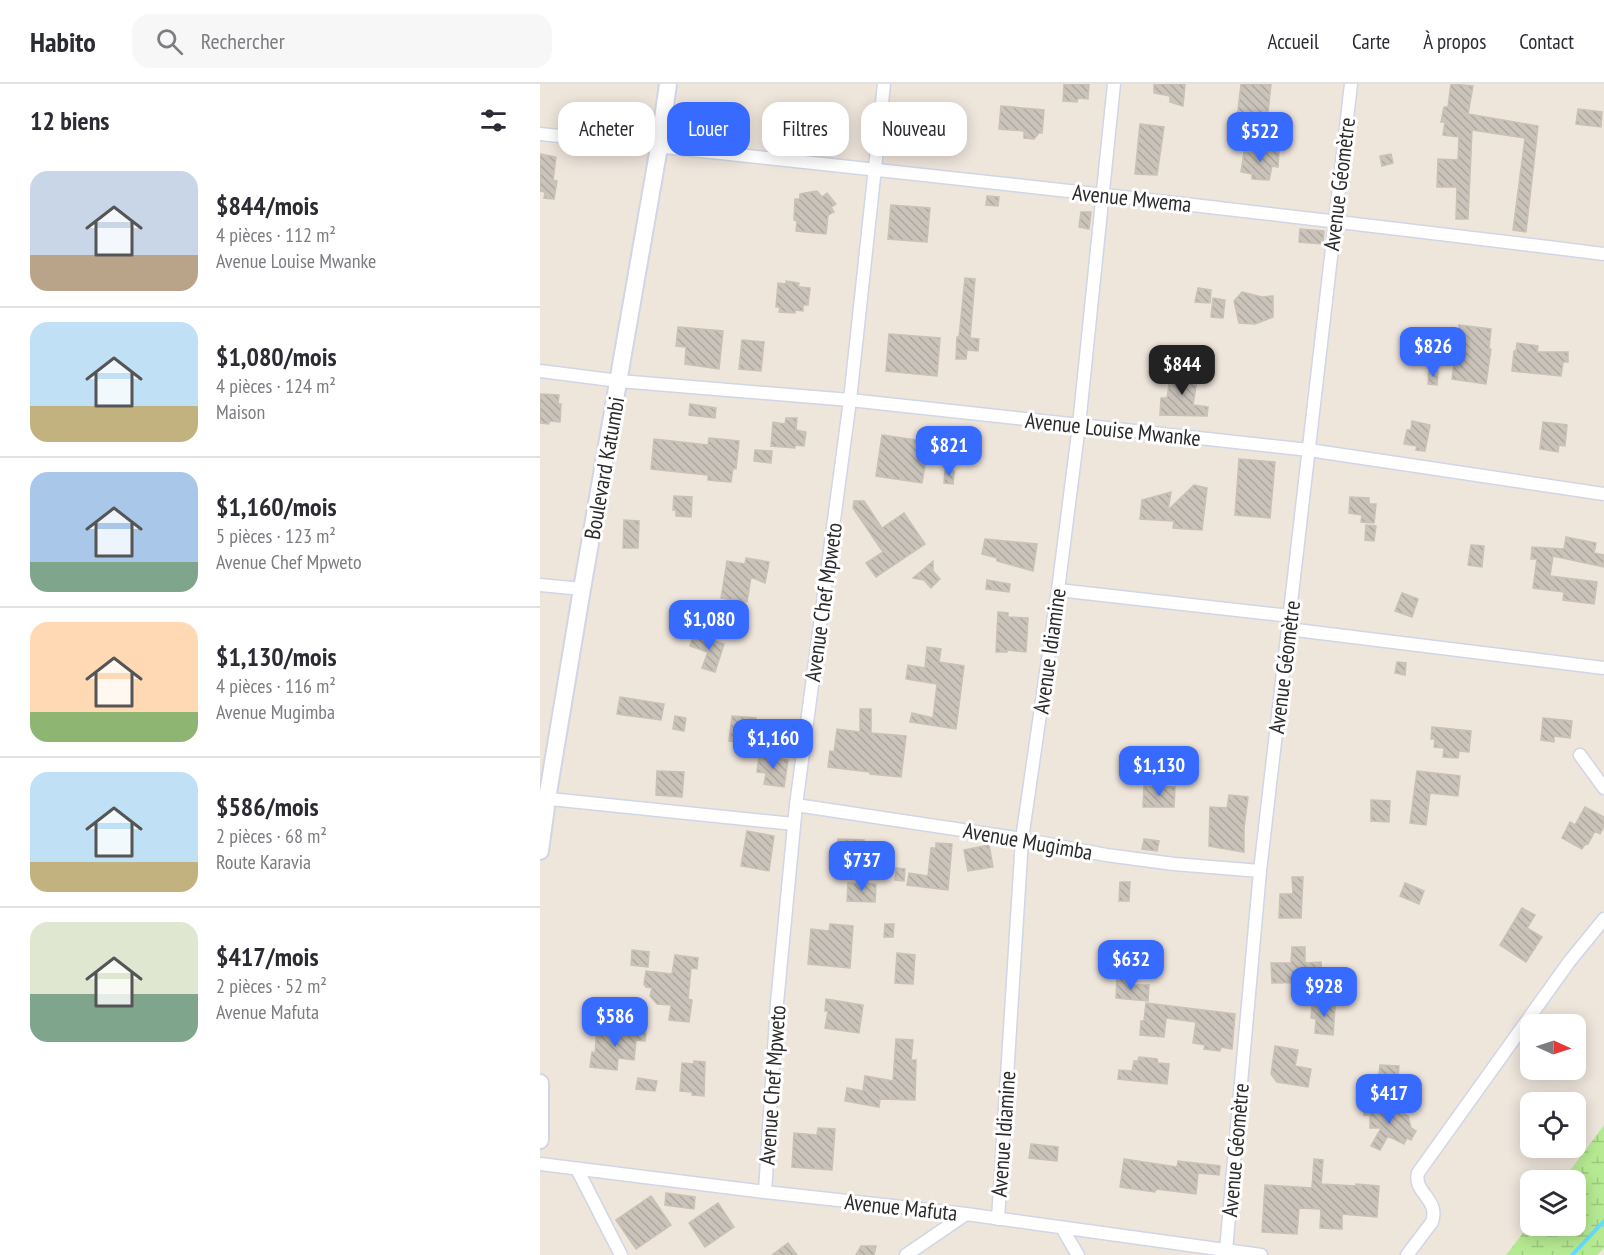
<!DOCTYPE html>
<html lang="fr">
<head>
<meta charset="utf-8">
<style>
  :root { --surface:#fff; --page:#f7f7f7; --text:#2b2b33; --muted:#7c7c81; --line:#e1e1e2; --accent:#376aff }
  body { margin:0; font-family:"PT Sans Narrow",sans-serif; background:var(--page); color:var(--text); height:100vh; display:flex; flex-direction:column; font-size:22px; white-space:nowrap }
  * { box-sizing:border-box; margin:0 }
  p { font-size:20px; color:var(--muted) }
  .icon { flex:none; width:33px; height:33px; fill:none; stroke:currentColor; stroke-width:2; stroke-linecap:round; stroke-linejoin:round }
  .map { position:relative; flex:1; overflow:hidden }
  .drawer { display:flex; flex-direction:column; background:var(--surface); width:540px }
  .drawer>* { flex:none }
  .banner { position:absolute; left:18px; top:18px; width:570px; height:54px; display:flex; gap:12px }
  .needle { width:39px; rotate:93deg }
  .fabs { position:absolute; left:980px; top:930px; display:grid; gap:12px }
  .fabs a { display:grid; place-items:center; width:66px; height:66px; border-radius:12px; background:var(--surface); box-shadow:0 3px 15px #0003; font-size:30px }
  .price { position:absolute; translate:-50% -51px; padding:0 14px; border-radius:12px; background:var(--accent); color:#fff; font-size:20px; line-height:39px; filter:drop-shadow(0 2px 3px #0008) }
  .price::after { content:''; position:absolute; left:50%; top:36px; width:18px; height:14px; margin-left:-9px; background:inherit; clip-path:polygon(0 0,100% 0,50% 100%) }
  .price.on { background:#222; color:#fff }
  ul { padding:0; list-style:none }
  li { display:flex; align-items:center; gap:18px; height:150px; padding:0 30px }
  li+li { border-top:2px solid var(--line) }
  li span { display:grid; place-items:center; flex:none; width:168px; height:120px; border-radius:18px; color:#555 }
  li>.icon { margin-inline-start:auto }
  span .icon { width:72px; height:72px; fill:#fffc; stroke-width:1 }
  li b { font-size:26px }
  h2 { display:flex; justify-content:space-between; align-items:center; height:72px; padding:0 30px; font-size:26px }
  .tag { padding:0 21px; border-radius:18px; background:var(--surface); box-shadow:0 3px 15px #0003; font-size:21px; line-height:54px }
  .tag.on { background:var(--accent); color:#fff }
  header { display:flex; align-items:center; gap:36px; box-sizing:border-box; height:84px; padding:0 30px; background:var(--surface); border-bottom:2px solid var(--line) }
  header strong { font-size:28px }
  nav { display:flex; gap:33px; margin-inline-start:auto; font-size:21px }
  .search { width:420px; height:54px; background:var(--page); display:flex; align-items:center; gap:15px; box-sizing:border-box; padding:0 21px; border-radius:18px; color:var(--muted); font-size:22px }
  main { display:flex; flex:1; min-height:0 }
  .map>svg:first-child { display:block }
</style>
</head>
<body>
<header>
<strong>Habito</strong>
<div class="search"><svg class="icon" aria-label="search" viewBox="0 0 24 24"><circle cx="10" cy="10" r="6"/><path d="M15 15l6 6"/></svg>Rechercher</div>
<nav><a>Accueil</a><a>Carte</a><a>À propos</a><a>Contact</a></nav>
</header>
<main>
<section class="drawer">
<h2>12 biens<svg class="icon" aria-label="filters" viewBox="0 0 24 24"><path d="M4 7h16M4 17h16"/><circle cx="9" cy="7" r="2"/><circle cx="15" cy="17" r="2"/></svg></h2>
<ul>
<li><span style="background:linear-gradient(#c9d6e8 70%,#b9a48a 0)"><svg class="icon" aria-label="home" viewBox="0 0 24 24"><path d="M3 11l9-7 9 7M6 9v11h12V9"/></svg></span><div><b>$844/mois</b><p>4 pièces · 112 m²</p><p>Avenue Louise Mwanke</p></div></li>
<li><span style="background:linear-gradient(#bfe0f5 70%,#c2b280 0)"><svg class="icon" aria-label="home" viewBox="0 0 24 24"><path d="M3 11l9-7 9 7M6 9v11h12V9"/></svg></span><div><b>$1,080/mois</b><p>4 pièces · 124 m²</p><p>Maison</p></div></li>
<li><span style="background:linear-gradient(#a9c7e8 75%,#7fa58c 0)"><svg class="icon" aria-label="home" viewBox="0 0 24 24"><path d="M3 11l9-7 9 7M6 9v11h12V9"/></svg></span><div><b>$1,160/mois</b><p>5 pièces · 123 m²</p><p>Avenue Chef Mpweto</p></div></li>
<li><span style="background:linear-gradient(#ffd9b3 75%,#8fb573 0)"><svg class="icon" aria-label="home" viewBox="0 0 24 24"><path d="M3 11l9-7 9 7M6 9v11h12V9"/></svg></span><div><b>$1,130/mois</b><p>4 pièces · 116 m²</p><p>Avenue Mugimba</p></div></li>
<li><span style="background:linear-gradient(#bfe0f5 75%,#c2b280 0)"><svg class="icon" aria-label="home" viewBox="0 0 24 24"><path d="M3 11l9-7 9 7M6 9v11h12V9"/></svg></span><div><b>$586/mois</b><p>2 pièces · 68 m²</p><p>Route Karavia</p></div></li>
<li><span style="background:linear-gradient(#dfe7d0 60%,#7fa58c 0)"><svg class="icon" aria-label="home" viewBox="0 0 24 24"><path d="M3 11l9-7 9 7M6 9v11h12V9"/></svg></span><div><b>$417/mois</b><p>2 pièces · 52 m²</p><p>Avenue Mafuta</p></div></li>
</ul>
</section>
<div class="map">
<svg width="1064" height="1171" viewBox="0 0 1064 1171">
  <defs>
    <pattern id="wetland-marsh" width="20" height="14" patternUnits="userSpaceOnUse" patternTransform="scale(1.5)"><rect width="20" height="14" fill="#b6ea92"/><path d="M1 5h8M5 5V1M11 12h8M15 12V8" fill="none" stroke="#9dc97e"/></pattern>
    <pattern id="building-back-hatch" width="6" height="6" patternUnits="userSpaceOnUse" patternTransform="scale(1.5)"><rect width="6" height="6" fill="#c9c3ba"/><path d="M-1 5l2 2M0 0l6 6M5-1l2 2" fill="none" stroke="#ada8a0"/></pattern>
  </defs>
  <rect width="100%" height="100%" fill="#eee5db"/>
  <path fill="url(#wetland-marsh)" d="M1064,1041V1164L1057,1171H966L990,1140V1142H1035V1096H1023Z"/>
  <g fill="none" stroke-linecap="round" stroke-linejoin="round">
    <path stroke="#63ddfb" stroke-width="4" d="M1032,1171L1064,1137"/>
  </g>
  <path fill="url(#building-back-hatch)" stroke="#cac1b5" stroke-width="1.5" d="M524,0H549L548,15L538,14L537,18L523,17Z
    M614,0H645L643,22L630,18V12L614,9Z
    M701,0H731L726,47L696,43Z
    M911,0L933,2L928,30L998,42L986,148L973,146L985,54L932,46L928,135H916L917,103H897L898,75L918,76L919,53L903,51L905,38H901L904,23H908Z
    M461,22L504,26L502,49H499L494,55L484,54V47L459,45Z
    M364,24L384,25L383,33L400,34L399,56L386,55L385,61L360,60V50H363Z
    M1038,25L1062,28L1061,43L1036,40Z
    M600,40L624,43L617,91L595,90Z
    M715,64L739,66L738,83L732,82L729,96L712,95V90L701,88L704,68H715Z
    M0,70L16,73L13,96L17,97L14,115L4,114L5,108L0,107Z
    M851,70L853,79L842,82L840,72Z
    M277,107L282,113L287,109L296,120L291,123L294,128L288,131L286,150L256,147L257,137L254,136L255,115H260V110Z
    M447,112L459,113L458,122L446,121Z
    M351,121L390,124L387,158L348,155Z
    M541,128H551L549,145L539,143Z
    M760,145L784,147L783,160L759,158Z
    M425,194L435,195L430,254L439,255L438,267L427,266L426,275H416L417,253H419Z
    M246,197L259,199L258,203L270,204L268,221H263V227L255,226V229L239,228L240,223H236L238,199L246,200Z
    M658,204L671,206L670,219L655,218Z
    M702,208L722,213L733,212V233L715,240L699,239L694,217Z
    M673,214L685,216L683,234L671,233Z
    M919,241L951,245L949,265H951L946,300L912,295Z
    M138,243L183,247L179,285L145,280L146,263L136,262Z
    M349,250L400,254L397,292L346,287Z
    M202,256L224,258L221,287L199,285Z
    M977,259L998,262L997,268H1028V278H1023L1021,292L972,287L974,267H976Z
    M631,286L658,290L653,321L668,323L667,332L620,331L621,314H627Z
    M889,286L898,287L897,301L888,300Z
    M0,310L19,311L18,320H21L20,338L9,337V340L0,339Z
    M150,320L176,324L175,334L149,331Z
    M246,334H257L256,346L266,348L264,362L255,361V364L231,362L233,338L245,340Z
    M872,337L890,341L885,367L876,366L877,362L864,360L867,346H871Z
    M1003,338L1027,341L1025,362L1019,361L1018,368L1000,365Z
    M342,351L389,358L382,399L336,392Z
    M169,354L199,357L196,385L193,384L191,398L168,396V391L111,385L114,355L168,361Z
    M215,366L232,367L231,379L214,377Z
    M699,375L735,378L730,434L695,431Z
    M405,386L414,387L413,400L404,399Z
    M654,401L667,404L662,446L633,444L634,437L600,435L602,416L631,408L628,426Z
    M134,412L152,413L151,433L136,432V426H133Z
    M810,413L829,414V420H836L834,439L821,438L822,431L809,429Z
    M314,417H324L342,444L364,429L385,460L336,493L326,479L343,468L313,424Z
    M84,436L99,437L98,464H83Z
    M826,441L836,442L834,457L825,456Z
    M1026,453L1056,459L1054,469L1064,471V483L1013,472L1010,492L1057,498L1054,520L1023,516L1024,508L993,504L997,475H991L992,463L1024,465Z
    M445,455L497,460L493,487L457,477V474L442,470Z
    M931,461L944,462L942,483L928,481Z
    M206,474L229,478L225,499L211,493L207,518L181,514L187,477L205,480Z
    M393,477V487L400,495L391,504L384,496L373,494Z
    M447,496L470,500L469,508L446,505Z
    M862,509L878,515L872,533L855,527Z
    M458,528L468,529V533L488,534L486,568L467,566V568H456Z
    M154,550L184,560L175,588L162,584L168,568L150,562Z
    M387,563L401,565L399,578L424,582L416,645L370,638L372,629L393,634L397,600L366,595L368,581L385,584Z
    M857,578L866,579L865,591L855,589Z
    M80,613L124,620L121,636L77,630Z
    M320,625H331V649L366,652L361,693L330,690V688L288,683L290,667L294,668L297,645L320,648Z
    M135,632L146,634L144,647L133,645Z
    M192,632L216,634L214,659L189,657Z
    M1003,634L1032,637L1030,654L1014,652V658L1001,656Z
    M892,643L931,647L929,668L919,667L918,674L903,673L904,664L894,663L895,655H891Z
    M219,672L248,676L244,703L224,700L226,689L217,688Z
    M117,687L144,688L142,713L116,711Z
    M877,687L920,692L918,712L890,709L886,741L870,739Z
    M604,702L635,703L634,723H603Z
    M689,711L708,713L704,744V768L669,762L670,723L687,724Z
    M831,716L850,717L849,738L831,737Z
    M1045,723L1064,733V742L1060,750L1055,747L1048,760L1046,759L1042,765L1022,754L1030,738L1035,741Z
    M207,747L234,752L229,787L201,782Z
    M298,755L324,756V774L297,772Z
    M604,755L619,757L617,767L602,765Z
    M396,759L412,760L408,806L367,801L369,789L388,792L391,764H396Z
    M449,761L453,783L428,787L424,766Z
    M356,784L365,785L364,797L355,796Z
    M752,793H763L761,834H739L740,810H753Z
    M580,798H590L589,817H579Z
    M308,799L336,800L335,818L307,817Z
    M865,799L884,807L879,820L860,812Z
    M982,824L995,831L987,844L1002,853L986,878L960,861Z
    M290,840L313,842L310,884L268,880L271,845L289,847Z
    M345,840H354L353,853H344Z
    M752,863H765V879L781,878L782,898L732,899L731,879H751Z
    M92,866L109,868L108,883L91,881Z
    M357,869L375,871L373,900L355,899Z
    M135,871L158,874L157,885L151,884L148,915L152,916L149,938L129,936L131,921L117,920L110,912L112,904L106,903L104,900L106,887L132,890Z
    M577,893H587V901H609L608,917L576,914Z
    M286,915L323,921L319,949L285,944L288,927H285Z
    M777,917L789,918V922L795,923L793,951L775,949L776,935L771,934L772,922H776Z
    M606,919L695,930L692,965L681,963L680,967L664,965L665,961L653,959L656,938L626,934L624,953L600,951L601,937H604Z
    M91,945L106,946L105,957L96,956L94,976L78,974L77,986L50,983L52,968L55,969L57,946L90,949Z
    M356,955L373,956L371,976H376L375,1016L340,1015L339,1023L305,1017L307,1004L323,1007L325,992L353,997Z
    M735,962L758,966L755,982L771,985L768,1003L737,998L731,990Z
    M599,973L617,975L618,979L629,980L627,1000L578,995L579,986L592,987L594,977H598Z
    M154,977L165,978L164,1012L152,1011V1008L140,1007L142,979L154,980Z
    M840,981L859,982L858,992L839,991Z
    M98,994L117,997L115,1007L96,1005Z
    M824,1022L852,1023L868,1032L871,1044L876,1047L871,1056L867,1054L864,1060L848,1052L840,1066L831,1062L841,1044H830V1031H824Z
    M278,1044L295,1045L292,1086L252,1083L254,1049L277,1051Z
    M491,1060L518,1063L517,1077L489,1074Z
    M584,1075L637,1083L638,1077L680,1082L679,1091L658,1089L656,1110L616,1105L615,1108L580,1103Z
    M774,1075L783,1076L781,1100L816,1102V1100L839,1102L837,1133L802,1130V1145L780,1144L781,1125L759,1124L757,1150L722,1148L725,1101L772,1104Z
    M126,1109L155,1113L154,1125L125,1121Z
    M111,1112L131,1141L96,1165L76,1136Z
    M178,1119L194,1143L165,1163L149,1139Z
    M248,1159L257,1171H232Z
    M321,1162H336L334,1171H316Z"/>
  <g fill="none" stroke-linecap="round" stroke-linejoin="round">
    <g stroke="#d0d6e5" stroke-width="15">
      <path id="street" d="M0,50C355,87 710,126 1064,170
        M0,287L79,297L310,316L769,366L1064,410
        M0,501L42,505
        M518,506L750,532
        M748,545L1064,584
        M1040,671L1064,704
        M0,714L254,740
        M256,721L482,755L566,771L634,780L720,787
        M0,1080L225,1108L426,1130L721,1171
        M37,1085L81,1171
        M225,1108L237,919L256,721L310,316L344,0
        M458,1135L482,755L518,506L539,341L574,0
        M522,1144L538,1171
        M686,1166L720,787L811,0
        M366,1171L426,1130
        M867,1171L892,1138C900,1115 873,1109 878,1089L1029,878L1064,835"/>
    </g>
    <g stroke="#d0d6e5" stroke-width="20">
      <path id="secondary" d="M0,767L7,715L42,505L119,63L128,0
        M0,999V1056"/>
    </g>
    <use href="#street" stroke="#fff" stroke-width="12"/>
    <use href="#secondary" stroke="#fff" stroke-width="16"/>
  </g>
  <g text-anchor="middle" stroke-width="6" stroke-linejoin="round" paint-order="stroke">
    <g font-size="22" fill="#2b2b2b" stroke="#fff">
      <text transform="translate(799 100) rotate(-83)" y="8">Avenue Géomètre</text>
      <text transform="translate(592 114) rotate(6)" y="8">Avenue Mwema</text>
      <text transform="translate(573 345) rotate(6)" y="8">Avenue Louise Mwanke</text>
      <text transform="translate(64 384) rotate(-80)" y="8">Boulevard Katumbi</text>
      <text transform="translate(283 518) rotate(-82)" y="8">Avenue Chef Mpweto</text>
      <text transform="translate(509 567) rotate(-82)" y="8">Avenue Idiamine</text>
      <text transform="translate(744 583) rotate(-83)" y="8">Avenue Géomètre</text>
      <text transform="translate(488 757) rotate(10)" y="8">Avenue Mugimba</text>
      <text transform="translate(232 1001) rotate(-86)" y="8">Avenue Chef Mpweto</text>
      <text transform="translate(463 1050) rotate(-86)" y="8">Avenue Idiamine</text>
      <text transform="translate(695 1066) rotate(-85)" y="8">Avenue Géomètre</text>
      <text transform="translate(361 1123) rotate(6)" y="8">Avenue Mafuta</text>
    </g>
  </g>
</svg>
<div class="fabs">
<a><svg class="needle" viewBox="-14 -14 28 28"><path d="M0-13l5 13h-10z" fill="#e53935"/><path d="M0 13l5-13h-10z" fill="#7c7c81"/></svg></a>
<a><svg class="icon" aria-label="locate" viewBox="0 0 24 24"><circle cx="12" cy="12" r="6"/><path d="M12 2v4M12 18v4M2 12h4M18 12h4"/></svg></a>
<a><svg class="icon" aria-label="layers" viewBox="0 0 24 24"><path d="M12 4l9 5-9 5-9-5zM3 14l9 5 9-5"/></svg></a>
</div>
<b class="price" style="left:720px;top:79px">$522</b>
<b class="price" style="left:893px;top:294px">$826</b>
<b class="price on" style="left:642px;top:312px">$844</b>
<b class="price" style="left:409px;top:393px">$821</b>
<b class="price" style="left:169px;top:567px">$1,080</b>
<b class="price" style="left:233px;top:686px">$1,160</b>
<b class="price" style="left:619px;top:713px">$1,130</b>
<b class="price" style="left:322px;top:808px">$737</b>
<b class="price" style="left:591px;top:907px">$632</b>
<b class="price" style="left:784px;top:934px">$928</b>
<b class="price" style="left:75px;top:964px">$586</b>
<b class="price" style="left:849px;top:1041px">$417</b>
<div class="banner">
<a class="tag">Acheter</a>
<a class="tag on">Louer</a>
<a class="tag">Filtres</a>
<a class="tag">Nouveau</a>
</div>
</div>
</main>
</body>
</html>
